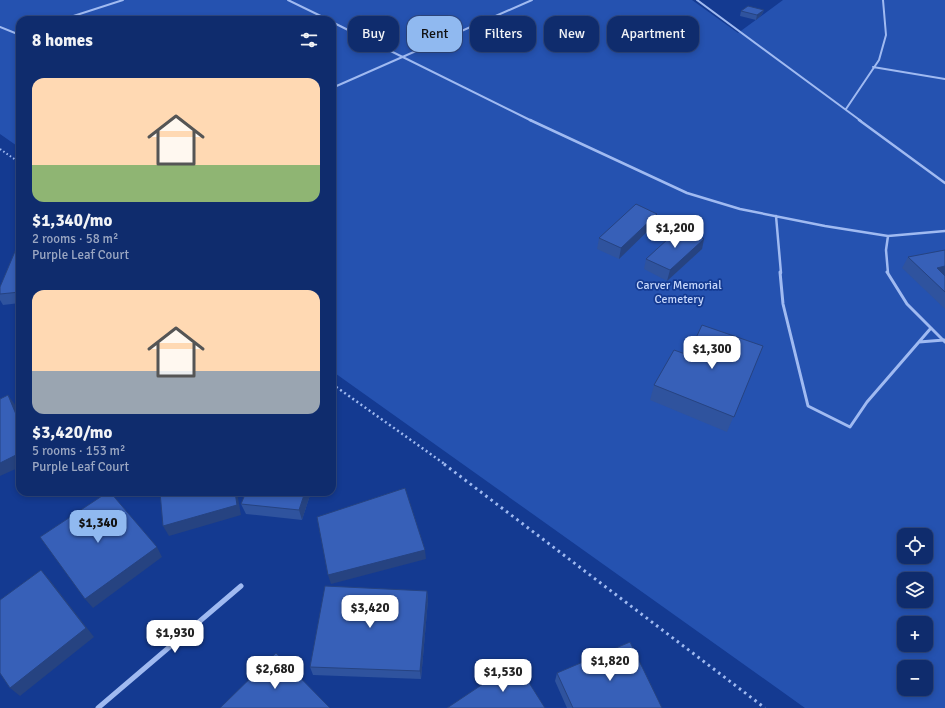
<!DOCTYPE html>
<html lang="en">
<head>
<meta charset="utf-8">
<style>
  :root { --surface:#0f2c6d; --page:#183472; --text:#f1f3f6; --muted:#9ba7c2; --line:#2f4880; --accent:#90b9f0 }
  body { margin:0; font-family:Signika,sans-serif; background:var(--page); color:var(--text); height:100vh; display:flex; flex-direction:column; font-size:15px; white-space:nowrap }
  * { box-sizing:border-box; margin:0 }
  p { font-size:13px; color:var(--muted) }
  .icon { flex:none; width:22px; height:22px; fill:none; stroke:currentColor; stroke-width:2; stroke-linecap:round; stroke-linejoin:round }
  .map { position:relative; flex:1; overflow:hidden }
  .details { position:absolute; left:16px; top:16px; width:320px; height:480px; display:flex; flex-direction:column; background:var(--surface); border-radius:12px; box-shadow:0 2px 6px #0003,0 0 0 1px var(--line) }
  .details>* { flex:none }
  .guide { position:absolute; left:348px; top:16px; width:380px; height:36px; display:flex; gap:8px }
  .tools { position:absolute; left:897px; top:528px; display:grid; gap:8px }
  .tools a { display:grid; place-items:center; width:36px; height:36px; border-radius:8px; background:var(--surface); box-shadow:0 2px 6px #0003,0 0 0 1px var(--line); font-size:20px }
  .price { position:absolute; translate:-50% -34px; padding:0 9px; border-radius:8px; background:#fff; color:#222; font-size:13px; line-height:26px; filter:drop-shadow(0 1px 2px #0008) }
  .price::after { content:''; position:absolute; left:50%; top:24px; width:12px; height:9px; margin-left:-6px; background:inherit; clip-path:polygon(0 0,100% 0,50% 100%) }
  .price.active { background:var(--accent); color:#111 }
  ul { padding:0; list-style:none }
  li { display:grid; align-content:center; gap:8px; height:212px; padding:0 16px }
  li span { display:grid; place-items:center; height:124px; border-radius:12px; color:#555 }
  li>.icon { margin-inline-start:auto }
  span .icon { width:72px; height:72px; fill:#fffc; stroke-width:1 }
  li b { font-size:17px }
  h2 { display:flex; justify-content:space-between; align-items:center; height:48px; padding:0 16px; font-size:17px }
  .chip { padding:0 14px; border-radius:12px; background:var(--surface); box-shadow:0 2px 6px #0003,0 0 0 1px var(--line); font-size:14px; line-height:36px }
  .chip.active { background:var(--accent); color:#111 }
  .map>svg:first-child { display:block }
</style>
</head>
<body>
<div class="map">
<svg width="945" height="708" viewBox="0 0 945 708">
  <rect width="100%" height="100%" fill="#143a91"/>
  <path fill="#2552b0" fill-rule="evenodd" d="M0,0H692L738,33L783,0H945V708H805L332,371V20H20V148L0,134ZM904,535H926V557H904ZM904,579H926V601H904ZM904,623H926V645H904ZM904,667H926V689H904Z"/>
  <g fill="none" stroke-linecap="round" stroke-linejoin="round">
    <path stroke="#a0baf1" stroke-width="2" stroke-dasharray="1.5 2.5" stroke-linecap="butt" d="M0,149L20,163"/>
    <path stroke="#a0baf1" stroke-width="2.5" stroke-dasharray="2 3" stroke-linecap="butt" d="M332,384L446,465"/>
    <path stroke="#a0baf1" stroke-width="3" stroke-dasharray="2.5 4" stroke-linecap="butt" d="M444,464L765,708"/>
    <path stroke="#a0baf1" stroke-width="2" d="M288,0L329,20
      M697,0L861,121
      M61,20L123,0
      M332,22L532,121
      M0,27L20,35
      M873,67L945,79
      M332,88L532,0
      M846,109L879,60L886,35L883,0"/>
    <path stroke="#a0baf1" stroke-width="2.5" d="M530,120L687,193L740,209L825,226L888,236L945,231
      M859,120L945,183
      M776,216L781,273
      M888,273L886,250L888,236"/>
    <path stroke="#a0baf1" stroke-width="3" d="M780,272L783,304L808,406L850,427L867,402L931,328
      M887,272L907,304L945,342
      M919,342L944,340"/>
    <path stroke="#a0baf1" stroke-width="5" d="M98,708L241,586"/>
  </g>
  <path fill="#2f539e" d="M764,10L762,14L756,20L740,16L741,11Z
    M655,224L619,259L597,249L599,238Z
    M704,239L702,249L667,281L644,269L646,259Z
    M20,249V303L3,305L0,300V287Z
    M908,257L945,276V309L902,268Z
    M763,346L727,432L650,400L654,385L688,355Z
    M246,492H311L302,520L246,514L241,504Z
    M427,591L428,600L421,679L313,675L310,667Z
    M557,673L662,708H567L555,681Z"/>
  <path fill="#264381" d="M764,10L762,14L756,20L757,15Z
    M657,214L655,224L619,259L621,248Z
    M704,239L702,249L667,281L670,270Z
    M945,266V275L930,279L937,268Z
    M8,395L16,406L20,416V424Z
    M20,453V467L0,476V463Z
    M235,492H237L241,515L169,536L163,526Z
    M305,492H311L302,520L299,510Z
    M157,547L162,557L93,608L85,599Z
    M425,550L426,559L331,584L328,575Z
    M41,570L49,579L94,637L20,696L10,688Z
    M427,591L428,600L421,679L420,671Z"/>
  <path fill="#3760b8" stroke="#264381" d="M748,6L764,10L757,15L741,11Z
    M636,204L657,214L621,248L599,238Z
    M680,228L704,239L670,270L646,259Z
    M16,249H20V292L0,294V287Z
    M945,250V266L937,268L945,276V292L908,257Z
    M702,325L763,346L734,417L654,385L674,350L688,355Z
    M8,395L20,424V453L0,463V399Z
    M405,488L425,550L328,575L317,517Z
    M108,492H110L157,547L85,599L40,537Z
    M160,492H235L237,505L163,526Z
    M246,492H305L299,510L241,504Z
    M41,570L86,628L10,688L0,673V600Z
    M325,586L427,591L420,671L310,667Z
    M630,642L662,708H573L557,673Z
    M276,653L330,708H220Z
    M516,662L545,708H447Z"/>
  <g text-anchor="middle" stroke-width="3.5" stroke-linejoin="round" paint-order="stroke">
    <g font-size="12" fill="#c7d8fc" stroke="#143a91">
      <text x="679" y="289">Carver Memorial<tspan x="679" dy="14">Cemetery</tspan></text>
    </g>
  </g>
</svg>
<div class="tools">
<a><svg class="icon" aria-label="locate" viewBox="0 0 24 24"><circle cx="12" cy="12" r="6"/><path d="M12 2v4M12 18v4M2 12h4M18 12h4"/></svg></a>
<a><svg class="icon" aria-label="layers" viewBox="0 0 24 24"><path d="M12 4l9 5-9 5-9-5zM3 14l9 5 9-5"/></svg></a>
<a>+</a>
<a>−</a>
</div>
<b class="price" style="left:675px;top:249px">$1,200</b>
<b class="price" style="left:712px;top:370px">$1,300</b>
<b class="price active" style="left:98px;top:544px">$1,340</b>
<b class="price" style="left:370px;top:629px">$3,420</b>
<b class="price" style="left:175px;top:654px">$1,930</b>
<b class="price" style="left:610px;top:682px">$1,820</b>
<b class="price" style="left:275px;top:690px">$2,680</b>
<b class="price" style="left:503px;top:693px">$1,530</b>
<div class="guide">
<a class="chip">Buy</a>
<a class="chip active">Rent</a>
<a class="chip">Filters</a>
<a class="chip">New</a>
<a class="chip">Apartment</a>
</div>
<section class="details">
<h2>8 homes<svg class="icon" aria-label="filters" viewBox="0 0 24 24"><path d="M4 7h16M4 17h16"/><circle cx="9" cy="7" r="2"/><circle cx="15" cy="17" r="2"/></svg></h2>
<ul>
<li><span style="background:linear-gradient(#ffd9b3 70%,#8fb573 0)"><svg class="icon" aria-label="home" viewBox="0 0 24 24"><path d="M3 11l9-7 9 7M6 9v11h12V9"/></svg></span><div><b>$1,340/mo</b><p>2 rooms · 58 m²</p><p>Purple Leaf Court</p></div></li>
<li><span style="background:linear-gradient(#ffd9b3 65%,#9aa5b1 0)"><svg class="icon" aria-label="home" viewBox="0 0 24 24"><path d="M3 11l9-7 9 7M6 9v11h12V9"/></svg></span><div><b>$3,420/mo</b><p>5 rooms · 153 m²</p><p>Purple Leaf Court</p></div></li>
</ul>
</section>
</div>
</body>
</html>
